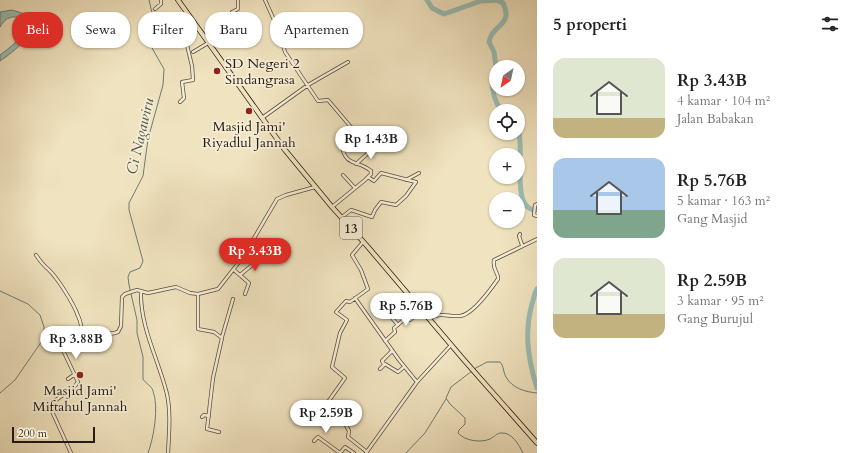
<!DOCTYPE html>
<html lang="id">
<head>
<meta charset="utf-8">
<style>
  :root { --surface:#fff; --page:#f6f6f6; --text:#222; --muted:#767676; --accent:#d93025 }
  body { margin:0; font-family:Cardo,serif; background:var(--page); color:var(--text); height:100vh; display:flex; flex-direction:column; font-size:15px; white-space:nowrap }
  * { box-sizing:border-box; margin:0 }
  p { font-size:13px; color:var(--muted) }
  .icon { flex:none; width:22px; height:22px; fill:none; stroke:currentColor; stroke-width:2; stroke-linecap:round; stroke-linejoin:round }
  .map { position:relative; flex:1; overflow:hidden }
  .side { display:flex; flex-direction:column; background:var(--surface); width:320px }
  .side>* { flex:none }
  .top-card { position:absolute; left:12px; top:12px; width:380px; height:36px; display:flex; gap:8px }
  .needle { width:26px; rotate:213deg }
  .controls { position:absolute; left:489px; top:60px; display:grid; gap:8px }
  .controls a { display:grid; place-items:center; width:36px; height:36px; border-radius:50%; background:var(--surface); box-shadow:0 1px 3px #0004; font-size:20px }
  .scale { position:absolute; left:12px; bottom:10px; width:83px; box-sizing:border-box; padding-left:4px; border:2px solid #271c14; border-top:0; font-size:11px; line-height:14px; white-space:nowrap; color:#271c14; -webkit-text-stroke:3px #f5edd5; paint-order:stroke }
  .price { position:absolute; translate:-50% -34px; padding:0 9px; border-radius:14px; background:#fff; color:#222; font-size:13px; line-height:26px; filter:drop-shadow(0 1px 2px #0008) }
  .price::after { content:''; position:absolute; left:50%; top:24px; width:12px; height:9px; margin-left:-6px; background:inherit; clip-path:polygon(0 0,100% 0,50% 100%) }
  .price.current { background:var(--accent); color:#fff }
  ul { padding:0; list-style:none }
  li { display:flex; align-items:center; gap:12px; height:100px; padding:0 16px }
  li span { display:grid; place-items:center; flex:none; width:112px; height:80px; border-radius:12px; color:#555 }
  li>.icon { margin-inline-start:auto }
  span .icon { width:48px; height:48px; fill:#fffc; stroke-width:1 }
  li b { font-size:17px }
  h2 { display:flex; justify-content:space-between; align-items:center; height:48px; padding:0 16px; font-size:17px }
  .tag { padding:0 14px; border-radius:16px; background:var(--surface); box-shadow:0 1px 3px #0004; font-size:14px; line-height:36px }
  .tag.current { background:var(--accent); color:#fff }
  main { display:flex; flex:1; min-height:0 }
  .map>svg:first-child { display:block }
</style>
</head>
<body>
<main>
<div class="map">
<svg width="537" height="453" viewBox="0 0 537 453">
  <rect width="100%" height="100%" fill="#f0e3bf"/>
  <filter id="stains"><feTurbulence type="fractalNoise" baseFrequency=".005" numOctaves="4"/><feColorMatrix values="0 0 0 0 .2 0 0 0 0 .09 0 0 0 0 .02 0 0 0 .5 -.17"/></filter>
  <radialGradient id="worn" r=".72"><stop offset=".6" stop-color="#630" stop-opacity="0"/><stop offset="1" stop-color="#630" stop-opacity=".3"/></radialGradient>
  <path fill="#9abeb5" stroke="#6c7d75" d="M12,10L28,15C40,33 13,52 0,61V55C9,48 23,39 24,27C26,18 15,15 9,18C5,19 2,24 0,27V12Z"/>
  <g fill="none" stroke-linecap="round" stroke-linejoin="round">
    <path stroke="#6c7d75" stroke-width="1" d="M0,291L28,304L40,315L44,327V338L15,380L0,393
      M474,369L487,362H500C504,366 503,372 506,377C512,388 525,392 537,393
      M472,371L451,387L446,398L450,404L465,418V424L459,430L458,433C465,441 481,443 490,439C494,437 497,433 501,433C512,432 519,445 523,453
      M148,453C154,437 159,407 153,391C152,386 146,384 143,379V357L137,333V320L129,285L128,277L130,272L140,268L143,261L129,210V203L143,176L148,139L163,85L164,69L152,48L153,17L149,0
      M406,453L425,433L446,399"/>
    <path stroke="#9abeb5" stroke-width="5" d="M427,0L432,8L444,14L481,1L497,0
      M496,67L494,52L489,42C492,24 514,26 503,3L497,0
      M496,68C491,86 491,94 501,111
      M518,130C526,148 509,212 537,210
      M537,289C534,293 534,299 532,304C524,333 528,359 537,388"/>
    <g stroke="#594e3f" stroke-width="4">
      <path id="minor" d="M265,0L279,31L285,52L318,101L328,100L356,133L355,137L342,146C345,167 359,160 371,171V174L365,180L332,207
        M155,9L161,4V0
        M234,21L232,12L238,9V0
        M204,37L230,23L245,18
        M193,52L208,43
        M180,102L184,98L182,82L193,80L192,66L187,45
        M262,118L308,85L348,62
        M356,164L376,146
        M343,175L355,188
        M406,180L419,173
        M537,204L535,205L534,215L537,216
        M342,217L351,210L372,217L375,210L381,202L396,205L406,196L416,182L381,173L374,181L368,177
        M520,234L519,236L522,245
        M363,242L352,255L361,270L368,289L350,302L346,301L336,312L347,320L340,333L332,367L345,378L328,402L338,410L349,431L348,437L367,452
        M36,255C40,261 43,265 48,269C57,277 74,304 78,316C81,321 81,328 83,334
        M234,270L249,283L245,294
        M240,275L251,266L257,257
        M141,292C140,327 159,361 167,394C171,413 169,434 168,453
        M198,294V329L214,332L222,338L213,378L207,429L219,432
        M355,298L399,360L417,382
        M386,317H391L398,325
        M429,318C444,312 446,317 460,316C472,315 491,289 498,279C499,273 492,270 494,260L537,239
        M222,337L233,299
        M385,341L395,332L394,328L406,318L410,320L422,311
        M384,364L382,361L392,351
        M380,369L385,364L398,372L404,367
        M68,379L75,374
        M202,417L204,415L209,416
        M314,441L318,437L340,453L345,447L354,453
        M71,453L50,407C54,397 71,394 78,382L61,346L62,342C83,328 97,339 118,332L121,326L122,297L125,294L137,290L148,293L176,287L190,293L198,294L218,289L243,257L277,199L286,195L315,187
        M366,453L417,382L451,345"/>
    </g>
    <g stroke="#271c14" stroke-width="5.5">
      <path id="trunk" d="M178,0L285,150L332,207L368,247L464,360L537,443"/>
    </g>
    <use href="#minor" stroke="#f5edd5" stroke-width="2.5"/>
    <use href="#trunk" stroke="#f0e3bf" stroke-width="4"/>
  </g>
  <g fill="#8f2418" stroke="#f5edd5" stroke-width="1.5">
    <circle cx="217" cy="71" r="4"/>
    <circle cx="249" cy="111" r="4"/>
    <circle cx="80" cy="375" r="4"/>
  </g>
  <g text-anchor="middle" stroke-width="3.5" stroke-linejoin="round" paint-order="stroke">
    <rect fill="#f5edd5" stroke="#655b4e" stroke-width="1" x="340" y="217" width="22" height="22" rx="3"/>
    <g font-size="13" font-weight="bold" fill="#271c14">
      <text x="351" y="233">13</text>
    </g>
    <g font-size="14" fill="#271c14" stroke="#f5edd5">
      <text x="225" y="68" text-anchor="start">SD Negeri 2<tspan x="225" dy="16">Sindangrasa</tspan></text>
      <text x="249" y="131">Masjid Jami'<tspan x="249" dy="16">Riyadlul Jannah</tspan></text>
      <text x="80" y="395">Masjid Jami'<tspan x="80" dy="16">Miftahul Jannah</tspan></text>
    </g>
    <g font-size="15" font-style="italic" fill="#4f554c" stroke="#f5edd5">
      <text transform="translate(140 136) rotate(-77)" y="5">Ci Nagawiru</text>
    </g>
  </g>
  <rect width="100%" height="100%" filter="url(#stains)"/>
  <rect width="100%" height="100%" fill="url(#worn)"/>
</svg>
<div class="controls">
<a><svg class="needle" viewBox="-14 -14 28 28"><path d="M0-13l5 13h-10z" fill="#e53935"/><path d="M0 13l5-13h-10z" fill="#767676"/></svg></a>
<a><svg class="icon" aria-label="locate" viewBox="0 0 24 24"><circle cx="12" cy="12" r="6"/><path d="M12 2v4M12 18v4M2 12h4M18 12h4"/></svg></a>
<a>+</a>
<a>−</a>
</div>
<div class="scale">200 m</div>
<b class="price" style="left:371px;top:160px">Rp 1.43B</b>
<b class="price current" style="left:255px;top:272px">Rp 3.43B</b>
<b class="price" style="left:406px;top:327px">Rp 5.76B</b>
<b class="price" style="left:76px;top:360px">Rp 3.88B</b>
<b class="price" style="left:326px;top:434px">Rp 2.59B</b>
<div class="top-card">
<a class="tag current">Beli</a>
<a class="tag">Sewa</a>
<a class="tag">Filter</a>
<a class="tag">Baru</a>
<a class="tag">Apartemen</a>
</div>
</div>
<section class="side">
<h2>5 properti<svg class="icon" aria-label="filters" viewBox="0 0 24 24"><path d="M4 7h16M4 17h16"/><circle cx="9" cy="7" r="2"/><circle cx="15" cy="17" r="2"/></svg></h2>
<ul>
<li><span style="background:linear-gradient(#dfe7d0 75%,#c2b280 0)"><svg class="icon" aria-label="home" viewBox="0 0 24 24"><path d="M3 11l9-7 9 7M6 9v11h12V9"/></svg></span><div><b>Rp 3.43B</b><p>4 kamar · 104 m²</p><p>Jalan Babakan</p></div></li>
<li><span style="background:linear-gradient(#a9c7e8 65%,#7fa58c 0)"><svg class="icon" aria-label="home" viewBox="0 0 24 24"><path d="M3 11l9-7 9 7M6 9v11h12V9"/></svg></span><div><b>Rp 5.76B</b><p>5 kamar · 163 m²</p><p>Gang Masjid</p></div></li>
<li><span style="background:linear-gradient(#dfe7d0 70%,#c2b280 0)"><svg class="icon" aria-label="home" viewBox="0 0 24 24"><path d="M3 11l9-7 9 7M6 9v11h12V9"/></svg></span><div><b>Rp 2.59B</b><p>3 kamar · 95 m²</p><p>Gang Burujul</p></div></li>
</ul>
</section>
</main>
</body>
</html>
